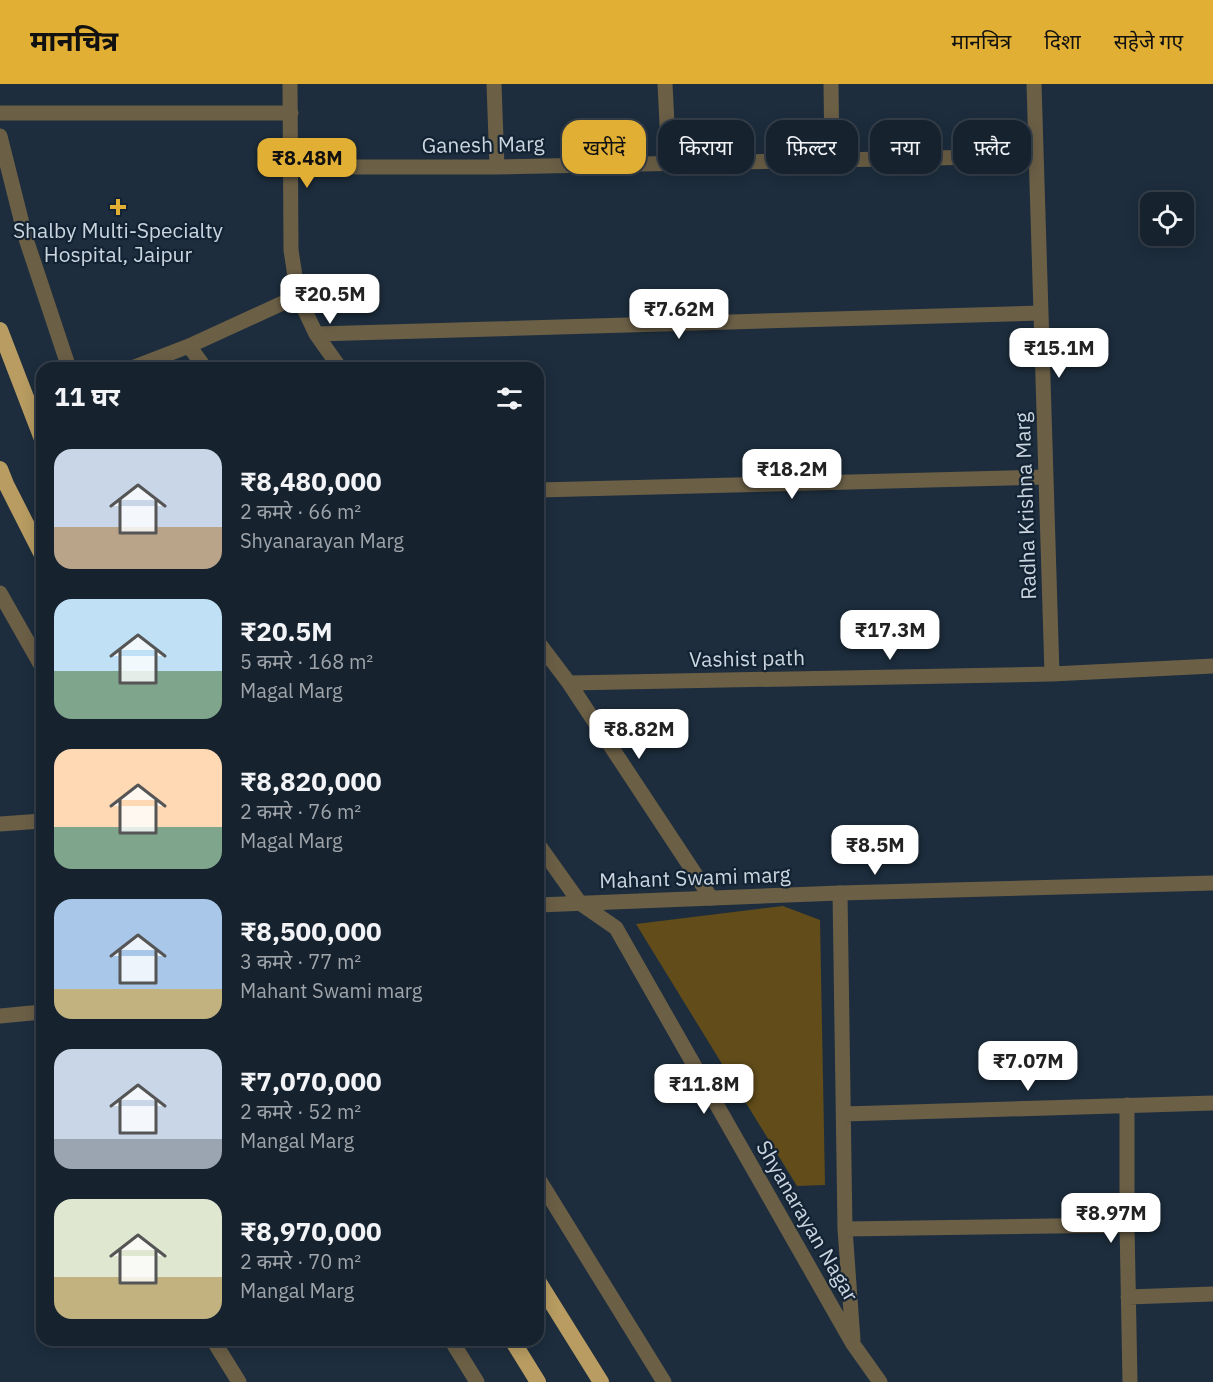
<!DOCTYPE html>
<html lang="hi">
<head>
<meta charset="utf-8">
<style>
  :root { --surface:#16222e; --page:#1f2a36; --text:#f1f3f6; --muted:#9ea4aa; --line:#353f4a; --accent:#e1af34 }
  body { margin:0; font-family:"IBM Plex Sans","Noto Sans Devanagari",sans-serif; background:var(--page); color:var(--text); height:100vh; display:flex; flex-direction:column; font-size:22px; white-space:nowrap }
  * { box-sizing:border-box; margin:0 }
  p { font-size:20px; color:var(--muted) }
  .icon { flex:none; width:33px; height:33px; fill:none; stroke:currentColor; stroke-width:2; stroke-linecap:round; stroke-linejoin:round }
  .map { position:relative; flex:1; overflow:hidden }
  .panel { position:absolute; left:36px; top:278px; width:508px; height:984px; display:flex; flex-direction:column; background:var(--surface); border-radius:18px; box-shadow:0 3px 15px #0003,0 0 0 2px var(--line) }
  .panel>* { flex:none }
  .guide { position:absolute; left:562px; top:36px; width:560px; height:54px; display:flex; gap:12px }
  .tools { position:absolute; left:1140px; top:108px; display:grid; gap:12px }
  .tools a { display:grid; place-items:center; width:54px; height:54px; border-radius:12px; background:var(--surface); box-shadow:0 3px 15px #0003,0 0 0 2px var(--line); font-size:30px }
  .price { position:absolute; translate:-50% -51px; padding:0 14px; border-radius:12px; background:#fff; color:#222; font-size:20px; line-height:39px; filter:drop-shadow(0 2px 3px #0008) }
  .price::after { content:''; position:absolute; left:50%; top:36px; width:18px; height:14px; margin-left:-9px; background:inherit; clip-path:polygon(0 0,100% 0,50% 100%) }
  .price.selected { background:var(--accent); color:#111 }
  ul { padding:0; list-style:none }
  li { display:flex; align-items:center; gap:18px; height:150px; padding:0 18px }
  li span { display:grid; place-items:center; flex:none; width:168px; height:120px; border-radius:18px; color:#555 }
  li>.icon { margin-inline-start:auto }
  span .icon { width:72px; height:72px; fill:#fffc; stroke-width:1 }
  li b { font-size:26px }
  h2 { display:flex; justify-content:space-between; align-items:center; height:72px; padding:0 18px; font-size:26px }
  .pill { padding:0 21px; border-radius:18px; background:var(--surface); box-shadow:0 3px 15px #0003,0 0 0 2px var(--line); font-size:21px; line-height:54px }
  .pill.selected { background:var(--accent); color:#111 }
  header { display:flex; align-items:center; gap:36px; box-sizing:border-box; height:84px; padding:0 30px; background:var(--accent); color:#111 }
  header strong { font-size:28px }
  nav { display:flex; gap:33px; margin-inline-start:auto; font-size:21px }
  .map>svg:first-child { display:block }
</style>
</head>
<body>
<header>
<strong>मानचित्र</strong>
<nav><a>मानचित्र</a><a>दिशा</a><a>सहेजे गए</a></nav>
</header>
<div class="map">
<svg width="1213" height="1298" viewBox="0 0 1213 1298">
  <rect width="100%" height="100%" fill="#1d2d3d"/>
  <path fill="#614c1a" d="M783,822L820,836L825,1101L797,1102L636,840Z"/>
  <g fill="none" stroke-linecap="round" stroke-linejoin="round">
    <path stroke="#6b5f46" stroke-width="15" d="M290,0L291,166L298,212L316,250L340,284
      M494,0L497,83
      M665,0L669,79
      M831,0L832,77
      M1034,0L1052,590
      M0,29H291
      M291,83H497L1036,72
      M316,250L1041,229
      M189,262L205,284
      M132,284L189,262L298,212
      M538,406L1046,393
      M538,558L569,599L711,814
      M569,599L1052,590L1213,582
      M0,740L42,737
      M538,760L580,819L616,844L853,1260L880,1298
      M840,809L845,1145L853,1256
      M0,932L42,928
      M1127,1021V1141L1130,1298
      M844,1030L1213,1019
      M845,1145L1127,1141
      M1128,1213L1213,1210
      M213,1256L239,1298"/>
    <path stroke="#6b5f46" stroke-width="15" d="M0,52L26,155L69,284
      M0,509L42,583
      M538,821L840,809L1213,799
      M538,1094L664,1298
      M451,1256L477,1298"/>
    <path stroke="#b89c61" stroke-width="16" d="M0,246L42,355
      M0,385L6,400L42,471
      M538,1197L601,1298
      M512,1256L538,1298"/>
  </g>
  <path fill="#e1af34" stroke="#132333" stroke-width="2" d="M115 114h6v6h6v6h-6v6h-6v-6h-6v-6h6z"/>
  <g text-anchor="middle" stroke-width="4.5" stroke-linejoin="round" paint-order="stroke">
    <g font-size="21" fill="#cbd5df" stroke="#132333">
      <text transform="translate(483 61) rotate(-1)" y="7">Ganesh Marg</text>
      <text transform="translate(1026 422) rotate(-92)" y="7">Radha Krishna Marg</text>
      <text transform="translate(747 575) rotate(-1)" y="7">Vashist path</text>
      <text transform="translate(695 794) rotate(-2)" y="7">Mahant Swami marg</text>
      <text transform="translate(807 1137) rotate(60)" y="7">Shyanarayan Nagar</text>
    </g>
    <g font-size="21" fill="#cbd5df" stroke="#132333">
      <text x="118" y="154">Shalby Multi-Specialty<tspan x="118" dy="24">Hospital, Jaipur</tspan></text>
    </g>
  </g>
</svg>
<div class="tools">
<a><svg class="icon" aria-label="locate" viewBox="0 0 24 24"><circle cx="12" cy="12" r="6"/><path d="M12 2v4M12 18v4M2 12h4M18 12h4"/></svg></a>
</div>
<b class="price selected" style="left:307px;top:105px">₹8.48M</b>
<b class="price" style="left:330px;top:241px">₹20.5M</b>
<b class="price" style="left:679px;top:256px">₹7.62M</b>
<b class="price" style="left:1059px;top:295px">₹15.1M</b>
<b class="price" style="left:792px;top:416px">₹18.2M</b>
<b class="price" style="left:890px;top:577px">₹17.3M</b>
<b class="price" style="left:639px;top:676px">₹8.82M</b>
<b class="price" style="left:875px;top:792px">₹8.5M</b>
<b class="price" style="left:1028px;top:1008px">₹7.07M</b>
<b class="price" style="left:704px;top:1031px">₹11.8M</b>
<b class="price" style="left:1111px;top:1160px">₹8.97M</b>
<div class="guide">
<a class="pill selected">खरीदें</a>
<a class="pill">किराया</a>
<a class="pill">फ़िल्टर</a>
<a class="pill">नया</a>
<a class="pill">फ़्लैट</a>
</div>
<section class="panel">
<h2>11 घर<svg class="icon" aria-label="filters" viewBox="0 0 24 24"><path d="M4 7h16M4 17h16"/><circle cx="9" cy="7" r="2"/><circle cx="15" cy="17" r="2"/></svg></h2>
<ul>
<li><span style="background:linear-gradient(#c9d6e8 65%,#b9a48a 0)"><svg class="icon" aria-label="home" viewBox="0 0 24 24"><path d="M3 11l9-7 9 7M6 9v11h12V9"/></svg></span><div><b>₹8,480,000</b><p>2 कमरे · 66 m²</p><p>Shyanarayan Marg</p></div></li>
<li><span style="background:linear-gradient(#bfe0f5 60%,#7fa58c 0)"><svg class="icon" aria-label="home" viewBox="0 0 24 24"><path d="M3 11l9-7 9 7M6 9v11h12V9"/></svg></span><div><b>₹20.5M</b><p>5 कमरे · 168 m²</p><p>Magal Marg</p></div></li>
<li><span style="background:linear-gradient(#ffd9b3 65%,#7fa58c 0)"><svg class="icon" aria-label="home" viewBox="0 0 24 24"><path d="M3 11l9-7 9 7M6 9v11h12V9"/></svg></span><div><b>₹8,820,000</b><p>2 कमरे · 76 m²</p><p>Magal Marg</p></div></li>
<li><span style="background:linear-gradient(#a9c7e8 75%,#c2b280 0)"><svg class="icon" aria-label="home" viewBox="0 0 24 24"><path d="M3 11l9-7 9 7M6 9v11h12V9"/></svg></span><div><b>₹8,500,000</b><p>3 कमरे · 77 m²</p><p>Mahant Swami marg</p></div></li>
<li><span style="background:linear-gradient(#c9d6e8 75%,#9aa5b1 0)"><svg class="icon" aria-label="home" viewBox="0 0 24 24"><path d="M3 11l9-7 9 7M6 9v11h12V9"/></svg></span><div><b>₹7,070,000</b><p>2 कमरे · 52 m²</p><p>Mangal Marg</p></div></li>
<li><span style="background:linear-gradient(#dfe7d0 65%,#c2b280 0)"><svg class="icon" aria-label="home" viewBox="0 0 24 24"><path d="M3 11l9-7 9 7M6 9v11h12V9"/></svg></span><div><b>₹8,970,000</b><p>2 कमरे · 70 m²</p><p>Mangal Marg</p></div></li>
</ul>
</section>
</div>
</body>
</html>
